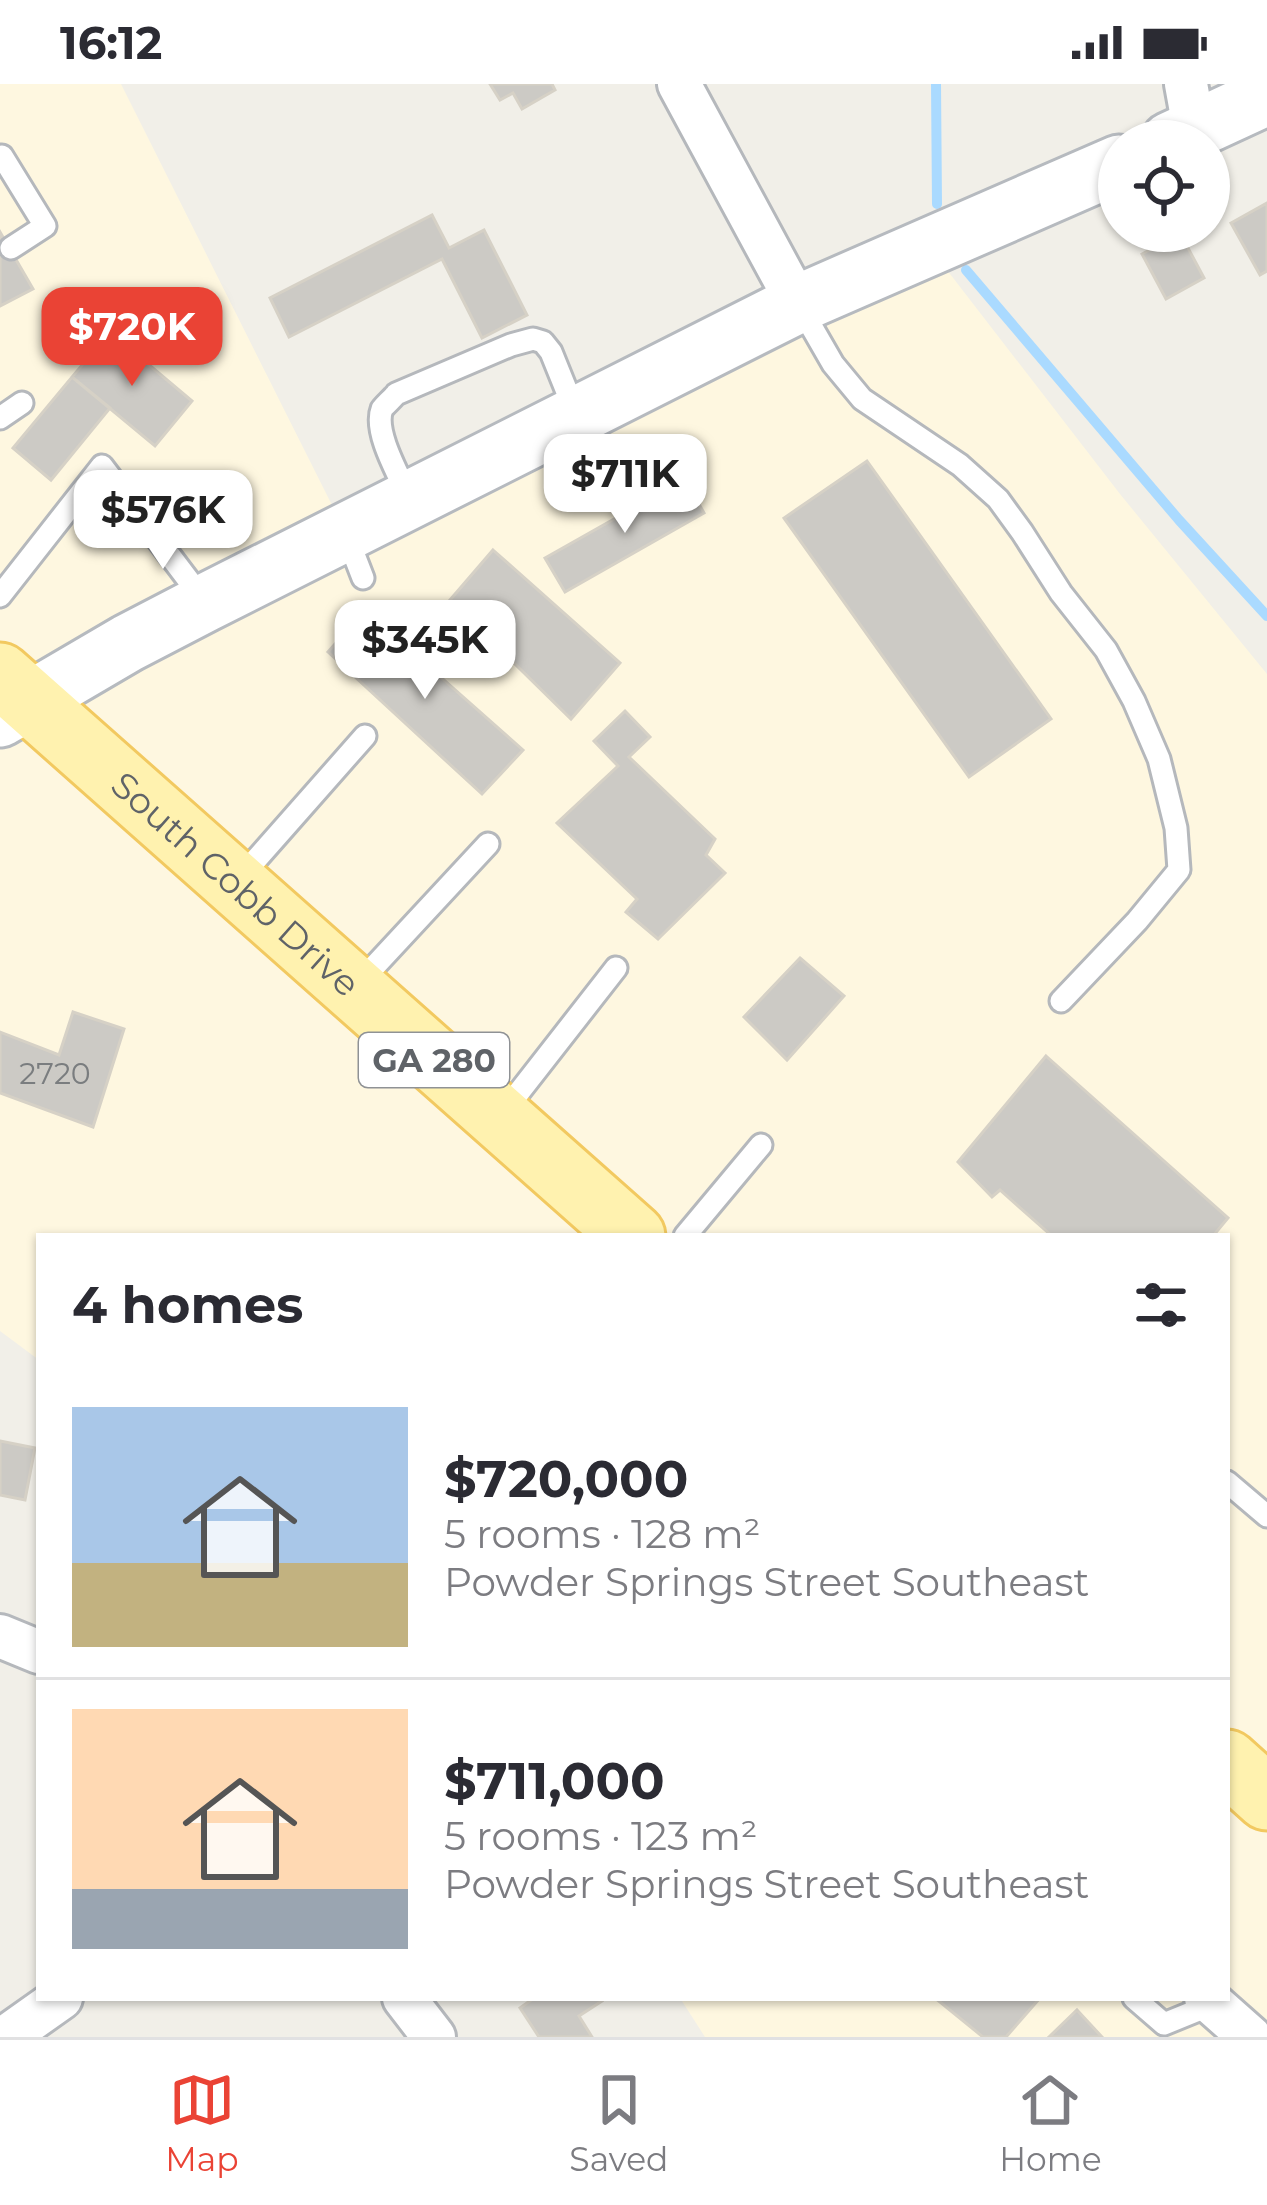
<!DOCTYPE html>
<html lang="en">
<head>
<meta charset="utf-8">
<style>
  :root { --surface:#fff; --page:#f2f2f3; --text:#2b2b33; --muted:#7c7c81; --line:#e1e1e2; --accent:#ea4335 }
  body { margin:0; font-family:Montserrat,sans-serif; background:var(--page); color:var(--text); height:100vh; display:flex; flex-direction:column; font-size:45px; white-space:nowrap }
  * { box-sizing:border-box; margin:0 }
  p { font-size:39px; color:var(--muted) }
  .icon { flex:none; width:66px; height:66px; fill:none; stroke:currentColor; stroke-width:2; stroke-linecap:round; stroke-linejoin:round }
  .map { position:relative; flex:1; overflow:hidden }
  .side { position:absolute; left:36px; top:1149px; width:1194px; height:768px; display:flex; flex-direction:column; background:var(--surface); border-radius:0px; box-shadow:0 3px 9px #0004 }
  .side>* { flex:none }
  .controls { position:absolute; left:1098px; top:36px; display:grid; gap:24px }
  .controls a { display:grid; place-items:center; width:132px; height:132px; border-radius:50%; background:var(--surface); box-shadow:0 3px 9px #0004; font-size:60px }
  .price { position:absolute; translate:-50% -102px; padding:0 27px; border-radius:24px; background:#fff; color:#222; font-size:39px; line-height:78px; filter:drop-shadow(0 3px 6px #0008) }
  .price::after { content:''; position:absolute; left:50%; top:72px; width:36px; height:27px; margin-left:-18px; background:inherit; clip-path:polygon(0 0,100% 0,50% 100%) }
  .price.on { background:var(--accent); color:#fff }
  ul { padding:0; list-style:none }
  li { display:flex; align-items:center; gap:36px; height:300px; padding:0 36px }
  li+li { border-top:3px solid var(--line) }
  li span { display:grid; place-items:center; flex:none; width:336px; height:240px; border-radius:0px; color:#555 }
  li>.icon { margin-inline-start:auto }
  span .icon { width:144px; height:144px; fill:#fffc; stroke-width:1 }
  li b { font-size:51px }
  h2 { display:flex; justify-content:space-between; align-items:center; height:144px; padding:0 36px; font-size:51px }
  .status { display:flex; justify-content:space-between; align-items:center; height:84px; padding:0 60px; background:var(--surface); direction:ltr }
  .status svg { height:33px; fill:currentColor }
  .dock { display:flex; justify-content:space-around; align-items:center; height:168px; border-top:3px solid var(--line); background:var(--surface); font-size:33px; color:var(--muted) }
  .dock a { display:grid; justify-items:center; gap:6px }
  .dock .on { color:var(--accent) }
  .map>svg:first-child { display:block }
</style>
</head>
<body>
<div class="status"><b>16:12</b><svg viewBox="0 0 49 12"><path d="M0 12V9h3v3zM5 12V6h3v6zM10 12V3h3v9zM15 12V0h3v12zM26 1h20v11H26zM47 4h2v5h-2z"/></svg></div>
<div class="map">
<svg width="1267" height="1953" viewBox="0 0 1267 1953">
  <rect width="100%" height="100%" fill="#f1efe8"/>
  <path fill="#fef7e0" d="M0,0H121L345,447L930,164L1120,410L1267,590V1953H705L680,1914H1227V1152H39V1276L0,1247Z"/>
  <g fill="none" stroke-linecap="round" stroke-linejoin="round">
    <path stroke="#aadaff" stroke-width="10" d="M936,0L937,120
      M966,186L1179,436L1267,532"/>
  </g>
  <path fill="#cccac5" stroke="#d6d1c6" stroke-width="3" d="M490,0H552L555,6L522,25L513,9L500,16Z
    M1267,119V187L1260,191L1231,139Z
    M432,131L449,164L484,146L527,231L482,254L442,175L289,253L270,214Z
    M0,148L33,205L0,222Z
    M1180,149L1204,194L1166,215L1142,170Z
    M110,248L192,317L155,362L72,293Z
    M72,293L110,324L51,396L13,364Z
    M867,377L1051,635L969,693L784,434Z
    M685,395L704,429L565,508L545,474Z
    M493,466L620,579L571,635L450,516Z
    M365,526L523,666L482,710L328,568Z
    M625,627L650,653L629,673L715,755L706,771L725,789L658,855L626,828L637,815L557,739L618,682L594,657Z
    M800,874L844,912L787,976L744,933Z
    M73,928L124,945L93,1043L0,1009V948L59,971Z
    M1046,972L1228,1134L1213,1152H1052L1000,1106L992,1113L958,1078Z
    M0,1357L35,1364L25,1416L0,1411Z
    M534,1914H600L602,1917L579,1932L592,1953H539L520,1924Z
    M935,1914H1040L1006,1953H983Z
    M1077,1926L1102,1953H1049Z"/>
  <g fill="none" stroke-linecap="round" stroke-linejoin="round">
    <g stroke="#b5b8bc" stroke-width="27">
      <path id="lane" d="M0,73L2,72L45,142L11,164
        M799,221L833,280L862,315L960,381L998,415L1022,448L1061,509L1106,566L1134,617L1159,675L1176,744L1179,786L1137,837L1061,917
        M0,334L22,319
        M409,414C400,393 373,348 382,325C383,323 395,312 396,310L511,261L533,255L543,258L551,268L576,330
        M346,450L363,494
        M0,512L102,382L205,518
        M239,795L365,652
        M358,900L488,760
        M502,1030L616,884
        M685,1152L761,1061
        M1227,1398L1267,1432
        M1134,1914L1164,1940L1213,1920"/>
    </g>
    <g stroke="#b5b8bc" stroke-width="48">
      <path id="street" d="M679,0L798,220
        M1186,0L1190,22L1199,44
        M0,1552L39,1568
        M404,1914L434,1953
        M1206,1914L1250,1953
        M6,1953L61,1914"/>
    </g>
    <g stroke="#b6babf" stroke-width="63">
      <path id="secondary" d="M1170,57L1267,12
        M0,634L128,559L205,519L798,220L1119,80"/>
    </g>
    <g stroke="#f2c960" stroke-width="69">
      <g id="primary">
        <path id="s1" d="M0,591L633,1152"/>
        <path d="M1227,1678L1267,1714"/>
      </g>
    </g>
    <use href="#lane" stroke="#fff" stroke-width="21"/>
    <use href="#street" stroke="#fff" stroke-width="42"/>
    <use href="#secondary" stroke="#fff" stroke-width="57"/>
    <use href="#primary" stroke="#fff2af" stroke-width="63"/>
  </g>
  <g text-anchor="middle" stroke-width="9" stroke-linejoin="round" paint-order="stroke">
    <g font-size="30" fill="#7a7d7f">
      <text x="55" y="1000">2720</text>
    </g>
    <rect fill="#fff" stroke="#8f9295" stroke-width="3" x="359" y="949" width="150" height="54" rx="9"/>
    <g font-size="33" font-weight="bold" fill="#5f6368">
      <text x="434" y="988">GA 280</text>
    </g>
    <g font-size="36" fill="#5f6368" stroke="#fff">
      <text dy="13" stroke="none"><textPath href="#s1" startOffset="315">South Cobb Drive</textPath></text>
    </g>
  </g>
</svg>
<div class="controls">
<a><svg class="icon" aria-label="locate" viewBox="0 0 24 24"><circle cx="12" cy="12" r="6"/><path d="M12 2v4M12 18v4M2 12h4M18 12h4"/></svg></a>
</div>
<b class="price on" style="left:132px;top:305px">$720K</b>
<b class="price" style="left:625px;top:452px">$711K</b>
<b class="price" style="left:163px;top:488px">$576K</b>
<b class="price" style="left:425px;top:618px">$345K</b>
<section class="side">
<h2>4 homes<svg class="icon" aria-label="filters" viewBox="0 0 24 24"><path d="M4 7h16M4 17h16"/><circle cx="9" cy="7" r="2"/><circle cx="15" cy="17" r="2"/></svg></h2>
<ul>
<li><span style="background:linear-gradient(#a9c7e8 65%,#c2b280 0)"><svg class="icon" aria-label="home" viewBox="0 0 24 24"><path d="M3 11l9-7 9 7M6 9v11h12V9"/></svg></span><div><b>$720,000</b><p>5 rooms · 128 m²</p><p>Powder Springs Street Southeast</p></div></li>
<li><span style="background:linear-gradient(#ffd9b3 75%,#9aa5b1 0)"><svg class="icon" aria-label="home" viewBox="0 0 24 24"><path d="M3 11l9-7 9 7M6 9v11h12V9"/></svg></span><div><b>$711,000</b><p>5 rooms · 123 m²</p><p>Powder Springs Street Southeast</p></div></li>
</ul>
</section>
</div>
<nav class="dock">
<a class="on"><svg class="icon" aria-label="map" viewBox="0 0 24 24"><path d="M3 6l6-2 6 2 6-2v14l-6 2-6-2-6 2zM9 4v14M15 6v14"/></svg>Map</a>
<a><svg class="icon" aria-label="saved" viewBox="0 0 24 24"><path d="M7 4h10v16l-5-4-5 4z"/></svg>Saved</a>
<a><svg class="icon" aria-label="home" viewBox="0 0 24 24"><path d="M3 11l9-7 9 7M6 9v11h12V9"/></svg>Home</a>
</nav>
</body>
</html>
